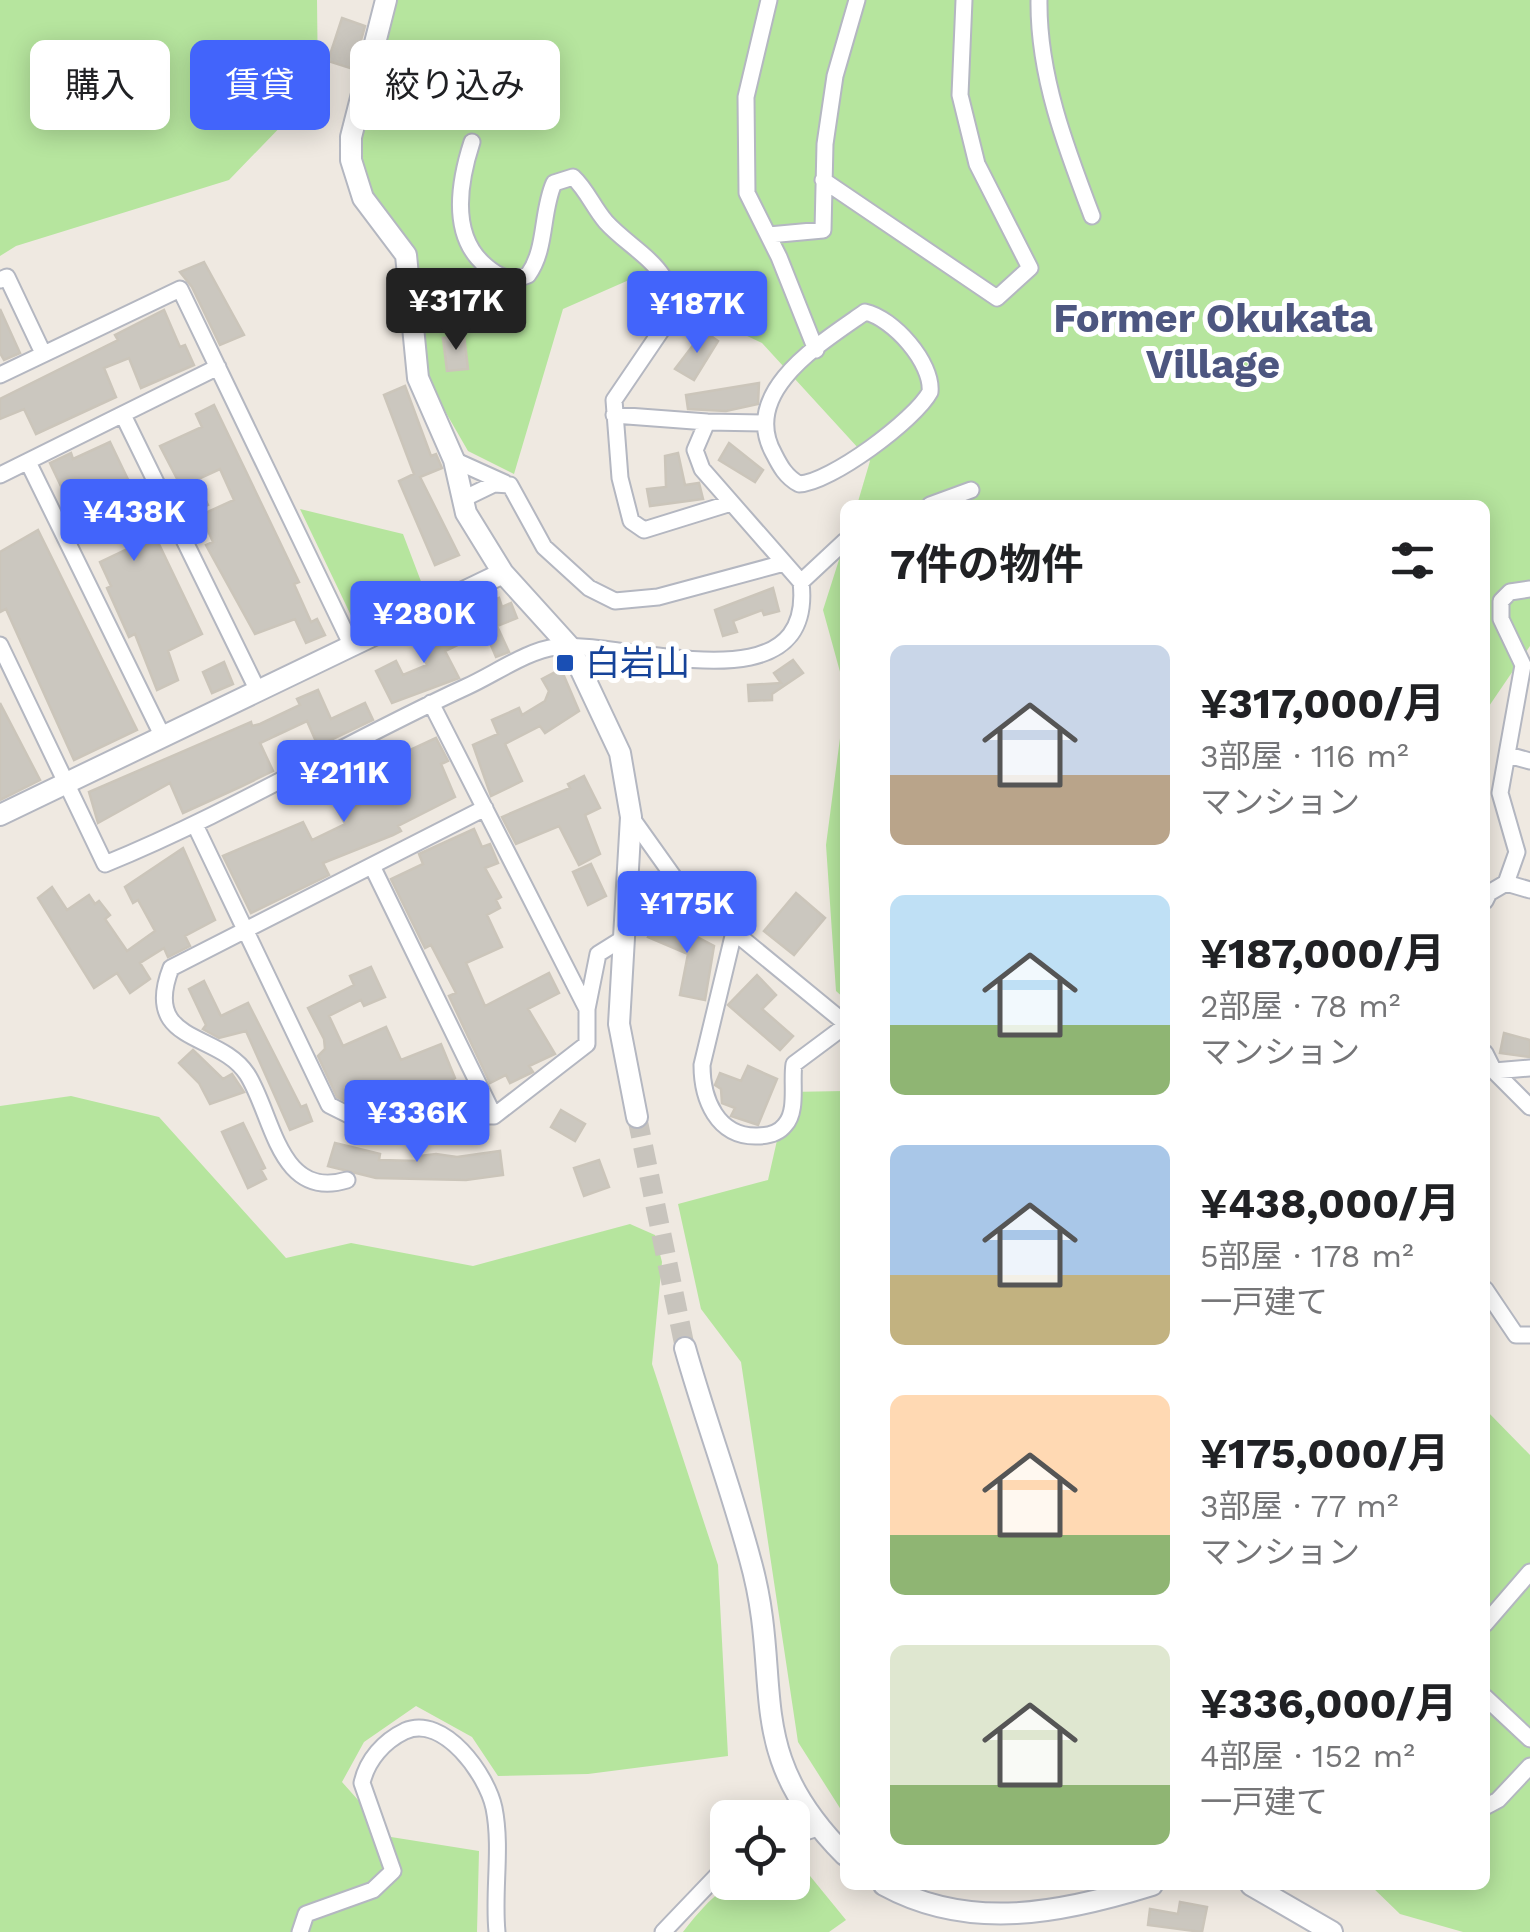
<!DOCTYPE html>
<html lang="ja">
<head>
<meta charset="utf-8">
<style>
  :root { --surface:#fff; --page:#f6f6f6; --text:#202124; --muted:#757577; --accent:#4264fb }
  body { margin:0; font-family:"Work Sans","Noto Sans JP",sans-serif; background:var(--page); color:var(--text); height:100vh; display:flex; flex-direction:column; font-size:38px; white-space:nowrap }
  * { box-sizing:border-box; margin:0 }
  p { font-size:32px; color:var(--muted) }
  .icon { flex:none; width:55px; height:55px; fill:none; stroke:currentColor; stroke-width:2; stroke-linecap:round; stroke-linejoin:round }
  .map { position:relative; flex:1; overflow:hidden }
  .sheet { position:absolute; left:840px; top:500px; width:650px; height:1390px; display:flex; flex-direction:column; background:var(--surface); border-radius:15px; box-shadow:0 5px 25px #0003 }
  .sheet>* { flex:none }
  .banner { position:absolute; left:30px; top:40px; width:660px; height:90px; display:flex; gap:20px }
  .tools { position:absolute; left:710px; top:1800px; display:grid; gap:20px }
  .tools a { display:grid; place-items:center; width:100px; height:100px; border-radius:15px; background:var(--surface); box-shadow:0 5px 25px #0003; font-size:50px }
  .price { position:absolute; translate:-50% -85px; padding:0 22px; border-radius:10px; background:var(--accent); color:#fff; font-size:32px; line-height:65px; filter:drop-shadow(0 2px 5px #0008) }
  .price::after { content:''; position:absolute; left:50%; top:60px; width:30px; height:22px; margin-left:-15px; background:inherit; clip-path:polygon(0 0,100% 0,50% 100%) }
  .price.selected { background:#222; color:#fff }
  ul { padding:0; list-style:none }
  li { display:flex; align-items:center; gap:30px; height:250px; padding:0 50px }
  li span { display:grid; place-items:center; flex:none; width:280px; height:200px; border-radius:15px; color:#555 }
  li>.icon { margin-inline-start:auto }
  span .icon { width:120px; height:120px; fill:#fffc; stroke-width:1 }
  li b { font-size:42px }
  h2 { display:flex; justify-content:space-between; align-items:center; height:120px; padding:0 50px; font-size:42px }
  .chip { padding:0 35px; border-radius:15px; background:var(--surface); box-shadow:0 5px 25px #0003; font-size:35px; line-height:90px }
  .chip.selected { background:var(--accent); color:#fff }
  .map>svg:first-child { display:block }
</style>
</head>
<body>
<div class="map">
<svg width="1530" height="1932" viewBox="0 0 1530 1932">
  <rect width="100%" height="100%" fill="#efe9e1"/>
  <path fill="#b6e59e" d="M0,0H317L318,88L229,180L16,246L0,256Z
    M386,0H1530V646L1485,712V505H857L870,461L762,343L629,280L563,309L514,474L468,451L415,359L406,255L351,160Z
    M300,509L403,534L425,592L356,626Z
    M845,541V690L823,610Z
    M845,700V999L836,991L826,845Z
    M845,1091V1816L798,1742L741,1362L701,1309L678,1204L768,1180L788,1092Z
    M71,1096L159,1117L286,1258L351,1243L473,1266L630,1224L655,1235L662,1262L652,1364L718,1565L728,1756L588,1774L498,1776L472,1737L416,1706L364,1742L342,1782L391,1837L479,1851L477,1932H0V1106Z
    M1485,1409L1530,1455V1932H1463L1400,1914L1370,1885H1485Z
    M797,1860L846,1920L829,1932H683C723,1881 729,1882 792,1882L793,1862Z"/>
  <path fill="#cbc7bf" stroke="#cbc5ba" stroke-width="2.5" d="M342,18L365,26L353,69L328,61Z
    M204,262L244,335L220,345L192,287L180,272Z
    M0,309L20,353L4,360L0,353Z
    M164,310L180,347L185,345L194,365L141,388L129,358L104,368L116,397L36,434L24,409L0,419V399L118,340L115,335Z
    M704,331L718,341L694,380L675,369Z
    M464,335L468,369L447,371L443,338Z
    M759,383L758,404L726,411L688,409L686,395Z
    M405,386L431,456L436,454L442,468L420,477L459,555L435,565L399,481L414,474L384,395Z
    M214,405L299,582L294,584L311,622L317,619L325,635L306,643L295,619L255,634L206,545L213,542L201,515L234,500L220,469L196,480L208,505L189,514L182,498L186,496L160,446L202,427L196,414Z
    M110,442L202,634L168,651L178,680L157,690L135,634L129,637L107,588L111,586L100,562L136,545L123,515L109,490L71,507L50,463L71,453L73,459Z
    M729,443L763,470L755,482L719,460Z
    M678,453L685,485L699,483L703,499L650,506L647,489L666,487L665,456Z
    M38,530L137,730L74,760L6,609L0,612V552Z
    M773,588L779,611L764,615L762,610L733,621L737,632L723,636L715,610Z
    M499,598L502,607L511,603L517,618L497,626L509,652L496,657L475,608Z
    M452,622L462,643L445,651L459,678L392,703L376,671L396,661L403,675L427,665L414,638Z
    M793,660L803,673L772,694V700L749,701L748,685L781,683L774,673Z
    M224,662L233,684L212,693L203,672Z
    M561,669L579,711L545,733L540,726L505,744L522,781L491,796L473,745L498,734L492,720L519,708L522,715L545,701L549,691L542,679Z
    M318,690L331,719L365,703L373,720L318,746L307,721L260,743L273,771L240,787L183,813L170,783L98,823L89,792L251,722L252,726L260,724L300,705L297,699Z
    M0,703L40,780L0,800Z
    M436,738L448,761L441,764L455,797L398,826L401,831L393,835L323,863L329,875L251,913L223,856L303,822L312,840L345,824L328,793L343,785L341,782Z
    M584,776L600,808L585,815L600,854L579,865L559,826L516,844L502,817L570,788L568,784Z
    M474,829L482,847L490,844L498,863L485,868L501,897L496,900L500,908L487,915L502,947L466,963L485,1006L549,973L559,993L528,1009L555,1054L529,1066L533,1072L510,1083L506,1075L490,1083L449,996L456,993L431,945L425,948L391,879L423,864L419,854Z
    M183,848L215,920L185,936L190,946L168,957L164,948L140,963L150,979L130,993L117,973L94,988L38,898L52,887L67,910L89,895L95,904L99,901L110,915L105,919L127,951L155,931L138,900L133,903L125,887Z
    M591,864L606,896L588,905L573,872Z
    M796,893L825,918L794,955L764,931Z
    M657,916L714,946L705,1000L680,995L688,954L648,937Z
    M371,967L385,997L364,1006L361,1000L329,1016L343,1046L386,1027L401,1060L441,1044L455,1078L441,1088L446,1102L432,1104L425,1090L395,1104L388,1098L374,1104H352L337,1097L318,1056L325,1049L324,1039L308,1008L354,985L350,976Z
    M757,975L776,995L762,1009L793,1036L780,1050L728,1005Z
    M204,981L221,1016L248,1003L301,1107L306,1105L312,1121L290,1130L246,1031L219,1038L203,1029L206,1025L189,989Z
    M1504,1033L1530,1040V1057L1500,1053Z
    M193,1050L223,1079L232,1074L244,1092L210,1104L199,1083L179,1063Z
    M748,1066L777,1079L758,1125L731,1116L735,1108L722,1103L721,1089L715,1085L720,1073L741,1081Z
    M561,1110L585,1124L575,1141L551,1127Z
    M243,1123L265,1168L261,1170L266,1179L248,1188L222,1132Z
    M335,1143L380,1154L379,1160L420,1161L419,1156L436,1154L457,1157L500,1151L503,1175L466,1180L376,1178L328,1166Z
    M599,1160L609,1187L584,1196L574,1168Z
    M1180,1902L1207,1907L1202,1932L1148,1925L1150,1909L1178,1914Z"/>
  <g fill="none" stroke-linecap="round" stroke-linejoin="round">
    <path stroke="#c8c4bd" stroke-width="20" stroke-dasharray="20 10" stroke-linecap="butt" d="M637,1117L685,1348"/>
    <g stroke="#b4b7c1" stroke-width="19">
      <path id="street" d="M769,0L746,97L747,193L779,257L816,350
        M1039,0C1038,75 1066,148 1092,216
        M472,142C459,182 450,236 486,266C500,278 511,282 528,275C547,249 541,212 554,183L573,177C587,190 593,207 606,222C634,253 685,272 667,322L614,400L620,478L631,521L644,530L731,503
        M823,180L997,298L1030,268L977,164L960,95L964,0
        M769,235L823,230L825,144L835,76L857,0
        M0,280L7,277L43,353
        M865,312C893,318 933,363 930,392C915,420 830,483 799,484C786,477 780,466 774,454C739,392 821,343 865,312Z
        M0,375L180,289L352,646
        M123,415L258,691
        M614,415L707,422
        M454,460L505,483
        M28,462L163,737
        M0,475L218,367
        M463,499L494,484L510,485L544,547L589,588L615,601L658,597L784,563
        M930,505L971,490
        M801,582L845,541
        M0,645L105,864C230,813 344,743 466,687C493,675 528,650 556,647C622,639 816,712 801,582L702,469L695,450L707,422L763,423
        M1508,755L1530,761
        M631,817L683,890L845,1023
        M196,827L329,1105L349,1115L494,1116L587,1044V1009L431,703
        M372,866L494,1116
        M1506,883L1530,890
        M1485,901L1489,893L1506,883L1517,852L1500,793L1523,665L1501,619V601L1510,592L1530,589
        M734,932L702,1065C702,1099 717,1137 757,1136C767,1136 778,1134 785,1125C798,1111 791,1082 794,1064L845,1026
        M587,1009L598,954L622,939
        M1485,1053L1494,1071L1530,1107
        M1494,1071L1530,1068
        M347,1180C278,1201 273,1114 247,1074C219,1031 141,1045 171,968L485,808
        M1485,1289L1516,1335H1530
        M1485,1624L1530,1572
        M1485,1697L1530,1739
        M1485,1807L1498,1800L1530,1766
        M792,1836L818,1828
        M300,1932L306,1914L373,1890L393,1871L362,1783C367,1760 384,1741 405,1731C444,1714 487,1775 494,1808C502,1848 493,1891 497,1932
        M663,1932L728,1864"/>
    </g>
    <g stroke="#b4b7c1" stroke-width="24">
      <path id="secondary" d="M386,0L351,137V160L363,198L406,255L418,378L454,460L466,513L503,573L570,647L620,753L631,817L619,1024L637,1117
        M0,815L503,573
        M685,1348C705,1419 731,1488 750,1559C785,1683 739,1749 845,1855
        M884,1885C970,1932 1062,1913 1152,1885
        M1251,1885L1332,1932"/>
    </g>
    <use href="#street" stroke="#fff" stroke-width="15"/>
    <use href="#secondary" stroke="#fff" stroke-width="20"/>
  </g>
  <rect fill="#1a4fb4" stroke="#fff" stroke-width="4" x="555" y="653" width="20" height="20" rx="5"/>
  <g text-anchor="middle" stroke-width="10" stroke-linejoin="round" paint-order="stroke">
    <g font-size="35" fill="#164399" stroke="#fff" text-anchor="start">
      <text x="585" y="675">白岩山</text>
    </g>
    <g font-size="40" font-weight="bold" fill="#4d5680" stroke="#fff">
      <text x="1213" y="332">Former Okukata<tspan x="1213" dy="46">Village</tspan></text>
    </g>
  </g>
</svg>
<div class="tools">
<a><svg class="icon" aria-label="locate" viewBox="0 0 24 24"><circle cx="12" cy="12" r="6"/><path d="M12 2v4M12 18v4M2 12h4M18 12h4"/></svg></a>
</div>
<b class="price selected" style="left:456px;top:353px">¥317K</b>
<b class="price" style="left:697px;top:356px">¥187K</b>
<b class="price" style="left:134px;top:564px">¥438K</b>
<b class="price" style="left:424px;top:666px">¥280K</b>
<b class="price" style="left:344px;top:825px">¥211K</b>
<b class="price" style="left:687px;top:956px">¥175K</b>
<b class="price" style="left:417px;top:1165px">¥336K</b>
<div class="banner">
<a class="chip">購入</a>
<a class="chip selected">賃貸</a>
<a class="chip">絞り込み</a>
</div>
<section class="sheet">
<h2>7件の物件<svg class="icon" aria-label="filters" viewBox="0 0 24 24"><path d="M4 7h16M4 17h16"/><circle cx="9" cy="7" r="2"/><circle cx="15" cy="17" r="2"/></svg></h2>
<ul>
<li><span style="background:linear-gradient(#c9d6e8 65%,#b9a48a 0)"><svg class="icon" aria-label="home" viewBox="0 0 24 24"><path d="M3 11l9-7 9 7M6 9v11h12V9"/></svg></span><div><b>¥317,000/月</b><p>3部屋 · 116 m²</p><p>マンション</p></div></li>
<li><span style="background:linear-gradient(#bfe0f5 65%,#8fb573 0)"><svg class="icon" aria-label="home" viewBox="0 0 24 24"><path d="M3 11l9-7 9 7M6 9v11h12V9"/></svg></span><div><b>¥187,000/月</b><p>2部屋 · 78 m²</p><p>マンション</p></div></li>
<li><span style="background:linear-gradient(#a9c7e8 65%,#c2b280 0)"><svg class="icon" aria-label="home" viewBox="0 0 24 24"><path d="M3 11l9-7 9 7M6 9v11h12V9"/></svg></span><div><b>¥438,000/月</b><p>5部屋 · 178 m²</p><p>一戸建て</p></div></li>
<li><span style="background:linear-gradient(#ffd9b3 70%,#8fb573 0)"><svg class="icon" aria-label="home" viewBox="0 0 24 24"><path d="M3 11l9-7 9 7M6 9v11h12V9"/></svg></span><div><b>¥175,000/月</b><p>3部屋 · 77 m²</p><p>マンション</p></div></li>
<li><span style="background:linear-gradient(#dfe7d0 70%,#8fb573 0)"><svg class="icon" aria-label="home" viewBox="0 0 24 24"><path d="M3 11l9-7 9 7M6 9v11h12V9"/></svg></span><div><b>¥336,000/月</b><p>4部屋 · 152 m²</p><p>一戸建て</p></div></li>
</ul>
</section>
</div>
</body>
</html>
